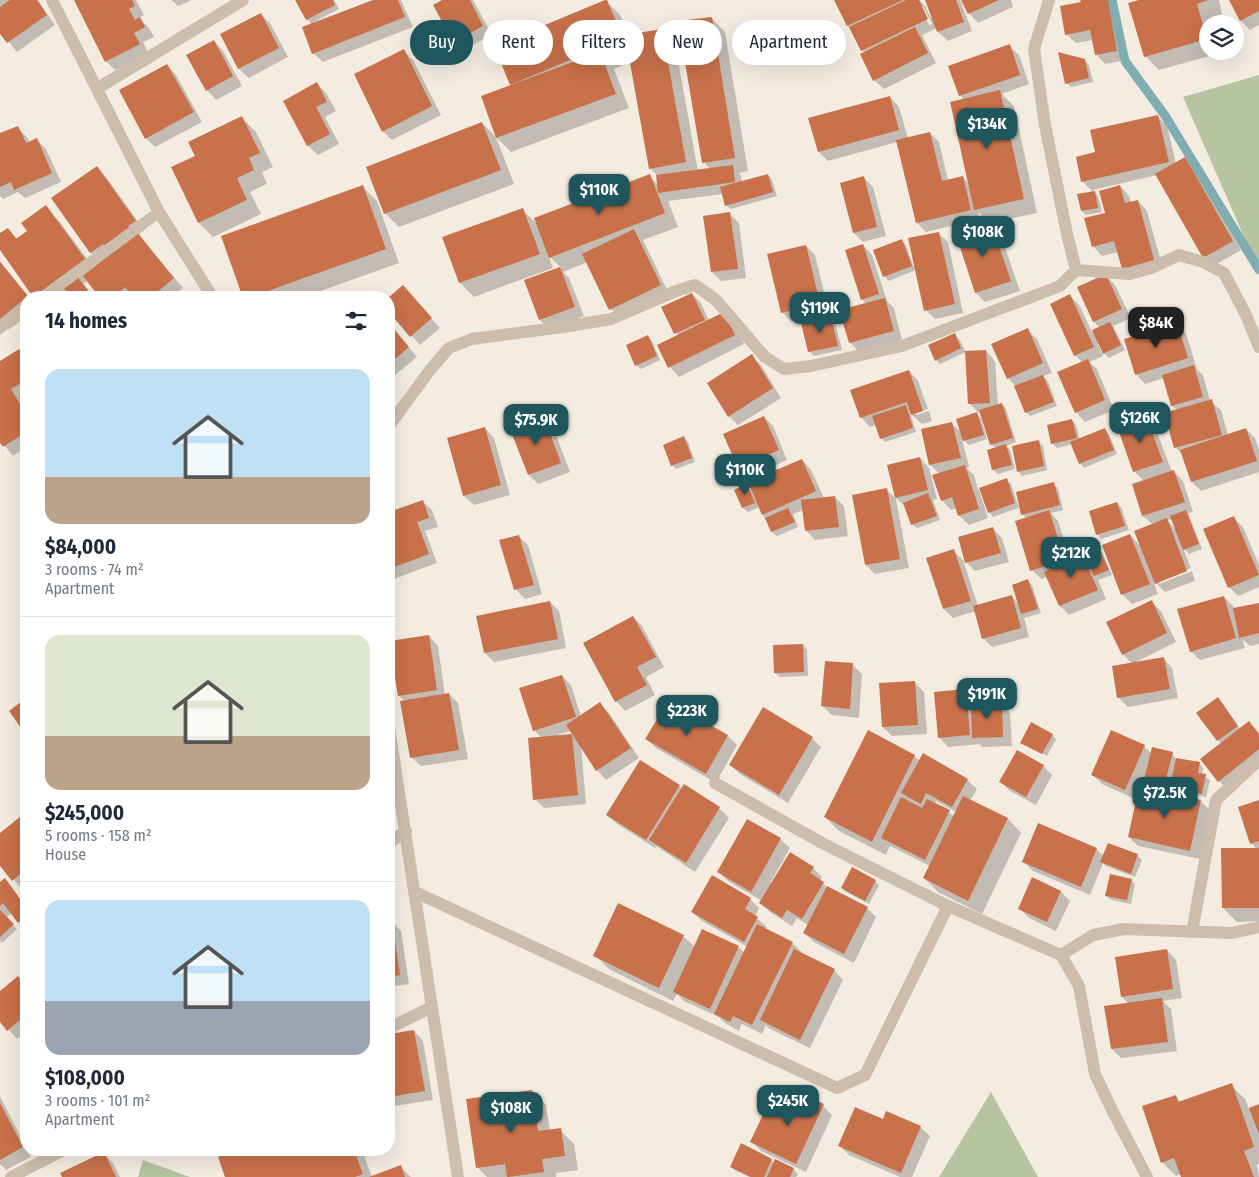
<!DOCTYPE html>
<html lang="en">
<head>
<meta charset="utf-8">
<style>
  :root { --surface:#fff; --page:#f2f2f3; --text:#1f2937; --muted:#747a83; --line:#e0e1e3; --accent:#1f565e }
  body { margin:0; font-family:"Fira Sans Condensed",sans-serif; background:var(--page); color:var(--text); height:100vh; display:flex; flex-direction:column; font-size:19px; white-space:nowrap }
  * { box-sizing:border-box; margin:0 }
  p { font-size:16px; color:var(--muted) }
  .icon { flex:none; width:28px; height:28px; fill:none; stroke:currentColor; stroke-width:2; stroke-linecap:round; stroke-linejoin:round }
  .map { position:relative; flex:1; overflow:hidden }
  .drawer { position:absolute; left:20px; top:291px; width:375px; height:865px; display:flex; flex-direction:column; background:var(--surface); border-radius:20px; box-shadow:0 5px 20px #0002 }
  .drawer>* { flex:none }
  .hud { position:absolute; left:410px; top:20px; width:475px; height:45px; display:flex; gap:10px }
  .controls { position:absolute; left:1199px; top:15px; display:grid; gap:10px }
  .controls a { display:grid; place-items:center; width:45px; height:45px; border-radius:50%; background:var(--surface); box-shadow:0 5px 20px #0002; font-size:25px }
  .price { position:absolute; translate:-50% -42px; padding:0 11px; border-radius:10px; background:var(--accent); color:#fff; font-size:16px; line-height:32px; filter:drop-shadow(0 1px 2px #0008) }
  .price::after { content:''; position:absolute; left:50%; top:30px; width:15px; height:11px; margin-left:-8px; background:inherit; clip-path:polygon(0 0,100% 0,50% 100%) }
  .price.current { background:#222; color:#fff }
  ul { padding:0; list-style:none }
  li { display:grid; align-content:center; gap:10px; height:265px; padding:0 25px }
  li+li { border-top:1px solid var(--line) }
  li span { display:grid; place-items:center; height:155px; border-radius:15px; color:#555 }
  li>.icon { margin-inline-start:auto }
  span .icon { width:90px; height:90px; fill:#fffc; stroke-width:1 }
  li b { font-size:21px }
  h2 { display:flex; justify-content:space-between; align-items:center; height:60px; padding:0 25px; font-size:21px }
  .pill { padding:0 18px; border-radius:22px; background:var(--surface); box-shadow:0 5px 20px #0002; font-size:18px; line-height:45px }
  .pill.current { background:var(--accent); color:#fff }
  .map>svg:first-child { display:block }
</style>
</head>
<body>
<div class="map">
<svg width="1259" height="1177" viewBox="0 0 1259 1177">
  <rect width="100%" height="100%" fill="#f4ece1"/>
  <path fill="#b6c4a0" d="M1259,75V271L1183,97Z
    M991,1092L1038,1177H939Z
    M143,1160L190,1177H138Z"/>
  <path fill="#0003" fill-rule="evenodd" d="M0,0H38L55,25L17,52L0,31Z
    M76,0H136L144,15L139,18L149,28L154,37L143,42L149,54L115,70L106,61Z
    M172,0H190V1L178,6Z
    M297,0H334L339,9L314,22V24L376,0H401L413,27L323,62L313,53L312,25L307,19Z
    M445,0H473L492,35L463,50L454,41Z
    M836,0H919L925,6L931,18H933L926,0H960L972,31L948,41L938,32L937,28L922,35L936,63L884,89L874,80L864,53L848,26ZM920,6H923L932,24L929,25Z
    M963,0H1011L1013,7L978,23L969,13Z
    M1082,0H1115L1126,60L1105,64L1096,54L1093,40L1076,43L1066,34L1082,3Z
    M1144,0H1219L1222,14L1210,18L1212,24H1208V51H1220V53L1159,70L1145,56Z
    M1230,0H1259V25L1250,30L1241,21Z
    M606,1L620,15L629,36L661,30L675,44L698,171L710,169L704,162L711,18L725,32L748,171L739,173L741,176L742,182L768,175L772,180L777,196L731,209L726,205L723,194L668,201L678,227L643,240L669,294L620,318L611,309L588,262L563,272L569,278L584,316L549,329L540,320L525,281L561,268L548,255L553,268L474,297L460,283L444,238L522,209L538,225L649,176L658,185L657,175L650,168L631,62L614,69L629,108L511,152L497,138L482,97L512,86L496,46Z
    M260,14L270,23L288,57L249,78L239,69L222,34Z
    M214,41L223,51L242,86L216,100L207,90L188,55Z
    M1009,46L1019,55L1029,84L1002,94L1014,106L1037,213L990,223L1000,233L1020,291L985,302L976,293L990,224L978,212L980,219L926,232L917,223L897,142L828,161L819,152L890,97L899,107L908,138L930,133L939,142L948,180L963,177L969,184L964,100L960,95Z
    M404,51L413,60L441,115L392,140L383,131Z
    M1084,60L1089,65L1093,82L1071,87L1066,83Z
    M167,65L176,75L202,122L155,147L146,138Z
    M317,84L326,93L336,111L325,117L339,144L318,155L308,146L285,102Z
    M1157,116L1167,125L1176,164L1185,159L1194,168L1241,250L1213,266L1204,257L1157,175L1093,190L1098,196L1102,212L1086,215L1082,211L1093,192L1082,181L1097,153Z
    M242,118L256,132L273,167L262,172L267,184L250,192L261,214L213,237L199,223L173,168L196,156Z
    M482,123L496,137L514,184L399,227L385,213Z
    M17,127L27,137L30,143L37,140L46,149L61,182L25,198L18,192L3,199L0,196V135Z
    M97,168L106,177L144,230L138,235L183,288L171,298H102L88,281L83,284L92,295L89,298H73L70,294L65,298H36L0,248V235L8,229L18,239L29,232L45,207L59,221L94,268L101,263L91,253L53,199Z
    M864,178L873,187L886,236L863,242L854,233L841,184Z
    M1120,186L1129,196L1131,203L1138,201L1147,211L1163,269L1132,278L1118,252L1102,256L1093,246Z
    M363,187L377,201L399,263L301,298H244Z
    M730,214L739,223L746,278L721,281L712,272Z
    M938,233L948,242L963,313L935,319L926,310L916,270L889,281L884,276L901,241L906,245L914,268Z
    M863,245L872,255L887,301L894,308L902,340L859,352L850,342L866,304L862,299Z
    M806,246L815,255L829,312L791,321L782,312Z
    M0,261L29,298H26V314L0,335Z
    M1106,276L1115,285L1131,318L1113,326L1125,350L1109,358L1104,353L1100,344L1098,345L1103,356L1089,362L1097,369L1114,410L1085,422L1076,412L1082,362L1075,355L1070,296L1079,305L1092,332L1100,328L1094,322L1079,288Z
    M403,286L440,328L420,345L389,310V299Z
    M692,294L701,303L709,321L733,323L744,344L679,377L670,367L659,346L678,336L663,307Z
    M831,318L835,322L842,350L814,356L809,351Z
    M389,323L417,357L394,376L389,370Z
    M1177,324L1186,334L1197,369L1203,375L1210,401L1221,410L1228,435L1246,429L1255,438L1259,450V472L1201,491L1192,482L1183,455L1175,447L1177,410L1172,406L1164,378L1145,384L1136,374Z
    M1027,330L1037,339L1052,373L1043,376L1048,381L1057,406L1030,416L1026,412L1016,387L1008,378Z
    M954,335L959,339L966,352L940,364L936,360Z
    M648,337L652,341L660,360L641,369L636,365Z
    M19,351L26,358V395L20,399L26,410V447L13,456L0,440V362Z
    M986,351L995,361L998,405L1002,404L1006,409L1016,442L1006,446L1010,450L1015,469L998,474L993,470L996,448L991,444L981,412L979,413L969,403Z
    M751,356L761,365L781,398L738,425L729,416Z
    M909,371L918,381L928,409L916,413V415L929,411L932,421L922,424L910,413L916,432L885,442L881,438L876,425L870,427L861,417Z
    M976,414L981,418L987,439L969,445L962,439L969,467L966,468L974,475L978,490L1006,480L1011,484L1019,508L1053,484L1058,488L1063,510L1051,513L1058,521L1068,552L1079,548L1086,554L1099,549L1103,554L1112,575L1098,580L1106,599L1069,615L1060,606L1048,577L1041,579L1032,570L1026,518L1022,514L1021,507L993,517L989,512L981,489L979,490L988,518L969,525L959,515L957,508L951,510L942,500L940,474L930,465L922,430L952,424L963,434Z
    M764,417L773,426L787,460L748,477L739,467Z
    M1146,417L1155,427L1172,472H1174L1183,481L1193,512L1188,513L1202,549L1189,554L1183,548L1191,568L1159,581V584L1192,571L1195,581L1165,592L1153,580L1158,594L1132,604L1122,594L1130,535L1142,547L1153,525L1143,516L1144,481L1134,471ZM1172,519L1176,530L1167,520Z
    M544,418L553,427L570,472L538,484L529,475Z
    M1072,420L1076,425L1080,440L1105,429L1109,434L1117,454L1084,468L1080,463L1073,444L1057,448L1053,444L1048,426Z
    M485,428L494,438L510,495L474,505L464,496L448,439Z
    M683,438L688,442L695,462L676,469L672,465Z
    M1038,442L1043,446L1047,470L1022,476L1018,471Z
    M920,458L929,468L937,499L933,500L940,520L917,528L912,524L906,507L896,498L889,465Z
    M802,460L811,470L824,498L835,497L844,506L848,536L815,540L806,530L803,510L793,514L798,527L777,536L772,532L759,507L748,512L743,508L736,491L746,486L754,493Z
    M887,490L896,499L909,568L875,574L866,565Z
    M422,501L432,510L438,527L425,531L437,563L394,579L389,574V514Z
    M1117,503L1121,507L1129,530L1101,539L1097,534Z
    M1234,518L1243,527L1259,565V587L1238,596L1229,587Z
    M993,529L1002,538L1009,562L975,571L966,562Z
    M518,536L528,545L542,594L525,599L516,590L501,541Z
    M954,551L963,560L978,606L1012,597L1019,604L1028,581L1032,585L1041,613L1024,618L1029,637L992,647L983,638L976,611L953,618L944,609Z
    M1224,597L1233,606L1234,609L1259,604V644L1250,646L1242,639L1245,648L1200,660L1191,651Z
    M550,602L559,611L566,648L494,662L485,653Z
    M1151,602L1161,611L1176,642L1132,664L1123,654Z
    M633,617L642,626L664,667L646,677L655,695L625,711L616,701Z
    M429,636L438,646L445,695L449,694L458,703L468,759L421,766L411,757L405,701L399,696Z
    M803,645L807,650L808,676L780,677L775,673Z
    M1163,658L1172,668L1178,698L1128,707L1118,697Z
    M853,665L862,674L859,718L832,715L822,706Z
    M562,676L571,685L581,716L600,704L609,713L639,758L606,780L597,770L581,745L586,804L544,808L535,799L542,738L534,730ZM571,731L574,735L557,737V735Z
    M915,683L924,692L927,734L892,736L883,727Z
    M966,690L975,700V704H1001L1010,713L1012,746L982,747L980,744L948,747L939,737Z
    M668,702L728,736L737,745L716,783L656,748L647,739Z
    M1222,703L1240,729L1249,723L1259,733V765L1228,790L1219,781L1221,744L1198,713Z
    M1052,735L1056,739L1047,756L1025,744V746L1022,743Z
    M812,738L821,747L788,803L740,774L730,765Z
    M1144,746L1151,753H1172L1176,759L1199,763L1203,768L1202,775L1210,780L1206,797L1176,791L1170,785L1167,794L1200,801L1210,810L1200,859L1138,846L1129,837L1139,793L1135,799L1102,784L1093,775ZM1144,777H1146L1144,784L1150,791L1139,788Z
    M914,756L920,761L967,780L977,789L970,801L1008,819L1021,833L982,914L938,892L924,878L930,866L890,846L886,855L839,831L825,817ZM936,801L956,812L954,816L949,812L934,804Z
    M1043,766L1052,775L1036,805L1010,791L1001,782Z
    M679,786L682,789L684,786L719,808L729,818L695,872L656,846L655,848L617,824L607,815Z
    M1259,801V921L1237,922L1223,908L1257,849L1251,843Z
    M26,813V886L22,889L0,864V835Z
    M780,839L790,848L771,882L773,883L813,868L822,877L820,881L829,889L867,908L876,917L854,963L814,942L804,933L808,925L797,918L792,926L770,912L760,903L762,901L728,881L719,872Z
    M1096,849L1104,856L1137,855L1142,860L1135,877L1106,866L1103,863L1090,895L1033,871L1024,862Z
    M4,880L26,906V930L12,913L6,918L17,929L2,943L0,941V883Z
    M1131,880L1135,884L1131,904L1111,900L1107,896Z
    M875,881L879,885L869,904L846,892L842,888Z
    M1061,892L1070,901L1056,931L1029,918L1019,908Z
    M750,899L759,908L755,917L767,927L765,929L792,943L802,952L801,954L834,970L843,980L810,1048L770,1029L766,1025L762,1034L742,1024L739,1031L725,1023L719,1017L684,1001L677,994L673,1001L609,969L595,955L619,905L684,937L695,947H738L745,953L748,947L702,921L692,912Z
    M392,921L401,931L409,984L390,987L389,922Z
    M1167,950L1176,960L1182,998L1163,1001L1171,1009L1177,1051L1121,1058L1112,1049L1129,1004L1122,997L1116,958Z
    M18,978L26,986V1032L17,1039L0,1020V992Z
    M414,1031L423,1041L433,1100L394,1106L389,1101V1036Z
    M1231,1085L1245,1099L1249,1109L1259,1106V1164L1257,1165L1259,1177H1182L1181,1174L1176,1176L1162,1162L1175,1096L1181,1102Z
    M532,1091L546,1105L550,1131L560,1130L574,1144L578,1170L556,1173V1177H487L477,1167Z
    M0,1096L26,1147V1150L31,1157L6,1170L0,1164Z
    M823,1106L832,1115L806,1172L761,1151L752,1141L786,1112Z
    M884,1121L920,1127L930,1136L912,1177H900L849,1155L840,1146Z
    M240,1150H362L372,1177H226Z
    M104,1154L113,1163L120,1177H63Z
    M772,1160L774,1163L793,1169L798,1174L796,1177H749L736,1171L731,1166Z
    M400,1166L411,1177H372Z"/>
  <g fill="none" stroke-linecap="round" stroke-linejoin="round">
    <path stroke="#7fadb2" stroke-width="9" d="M1112,0L1125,61L1166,117L1259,270"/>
  </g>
  <path fill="#c8714a" d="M10,0H37L47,15L7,43L0,34V7Z
    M74,0H132L135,6L129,9L135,20L140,17L145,27L134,33L140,44L105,62Z
    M295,0H333L335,5L306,20Z
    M373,0H398L405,17L312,54L302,27Z
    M442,0H470L483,26L453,42L433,5Z
    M605,0H607L623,38L510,85L494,46Z
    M834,0H903L847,26Z
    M906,0H919L928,19L861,51L849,27Z
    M925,0H956L964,22L937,32Z
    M961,0H999L968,14Z
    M1080,0H1108L1117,51L1095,55L1090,30L1065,35L1060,6L1081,2Z
    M1139,0H1208L1197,4L1207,39L1144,57L1128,3Z
    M1229,0H1259V11L1240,21Z
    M261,13L279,48L238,69L220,34Z
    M712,17L735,158L702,163L678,21Z
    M915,27L928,53L873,81L860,54Z
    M662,29L686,162L649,169L625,35Z
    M214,40L233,76L206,91L186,55Z
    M621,42L629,57L611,65L604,50Z
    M1010,44L1020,75L959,96L948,66Z
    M404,49L432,106L382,132L354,74Z
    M600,52L616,94L496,138L481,96Z
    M1058,52L1085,59L1089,78L1065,84Z
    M167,64L194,112L145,139L119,90Z
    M317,82L327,102L316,107L330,134L307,146L283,101Z
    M1000,90L1024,199L974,210L950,102Z
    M890,96L899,130L818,152L808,118Z
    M1158,115L1169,162L1081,182L1076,157L1095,152L1090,130Z
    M242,116L260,153L249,158L254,170L237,178L247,200L198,223L171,167L195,156L188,142Z
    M482,122L501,170L384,214L366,167Z
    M18,126L26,143L37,138L52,173L14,190L11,182L0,187V133Z
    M930,132L942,181L963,176L971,210L916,223L896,140Z
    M1185,157L1233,241L1203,258L1155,174Z
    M733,165L735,182L658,193L656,175Z
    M97,166L136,221L128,226L131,230L106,248L103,244L90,253L51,198Z
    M650,174L665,213L549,258L534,218Z
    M768,174L773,192L725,206L720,187Z
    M864,176L877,227L853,233L840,183Z
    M363,185L386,249L248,298H243L221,236Z
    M1120,185L1125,203L1138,200L1154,260L1122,269L1114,241L1092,247L1084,218L1105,213L1099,191Z
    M1095,191L1098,208L1081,211L1077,194Z
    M46,205L85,259L33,297L0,250V233L8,228L16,239L27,231L21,223Z
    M523,208L540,254L459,283L442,237Z
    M730,212L738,269L711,272L703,216Z
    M991,223L1011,281L975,293L956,235Z
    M634,229L661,285L609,310L582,254Z
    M137,232L174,278L150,298H133L125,287L113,298H100L83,276Z
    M939,232L955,304L924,311L908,238Z
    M902,239L912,266L883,277L873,250Z
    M863,244L879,294L861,300L845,250Z
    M806,245L820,303L781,313L767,254Z
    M0,262L28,296L0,319Z
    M560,267L575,307L539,320L524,280Z
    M1106,274L1122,309L1093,322L1077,287Z
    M76,275L88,290L79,298H71L63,287Z
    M403,285L432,318L410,337L389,312V297Z
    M692,293L705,320L674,334L661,307Z
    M1070,294L1094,347L1074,356L1050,304Z
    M885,298L894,331L849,343L839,310Z
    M724,312L735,335L668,368L657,345Z
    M831,317L838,346L808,352L801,323Z
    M1110,322L1121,345L1103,354L1092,330Z
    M389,323L409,347L389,364Z
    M1177,323L1188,358L1135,375L1124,339Z
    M1028,328L1043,363L1007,379L991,344Z
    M955,333L961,348L935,361L928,345Z
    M648,335L657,356L635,366L626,345Z
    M19,349L26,361V380L11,389L26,414V432L3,447L0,443V361Z
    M986,350L990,403L968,404L965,351Z
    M752,354L773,388L728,417L707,383Z
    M1088,359L1105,400L1075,413L1057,372Z
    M1194,365L1203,397L1171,406L1162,375Z
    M909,370L923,411L911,415L907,402L860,418L850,390Z
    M1043,375L1054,402L1025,413L1014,386Z
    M1212,399L1222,435L1174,448L1164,413Z
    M1002,403L1013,438L990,445L979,410Z
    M906,405L913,428L880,439L872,416Z
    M977,412L984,435L963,441L956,419Z
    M764,416L779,450L738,468L723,434Z
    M1146,416L1163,462L1133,472L1117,426Z
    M544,417L561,463L528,475L510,429Z
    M1072,419L1077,438L1051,444L1047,425Z
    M952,422L961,458L929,465L921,429Z
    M485,427L501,485L463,496L447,438Z
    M1105,428L1114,450L1079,464L1070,442Z
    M1246,428L1257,461L1191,482L1180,450Z
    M684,436L692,458L671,466L663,445Z
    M1039,440L1044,466L1017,472L1012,446Z
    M1006,444L1012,465L992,470L987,450Z
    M920,457L928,490L895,498L887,465Z
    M802,459L816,491L762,515L748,482Z
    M965,465L979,509L958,516L952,497L941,501L932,475Z
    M1174,470L1185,502L1142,516L1132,484Z
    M1007,478L1015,503L988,513L979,488Z
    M1054,482L1060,505L1021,515L1016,492Z
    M747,484L755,503L742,508L734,490Z
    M887,488L900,559L865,565L852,495Z
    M928,493L937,516L911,525L903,503Z
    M835,496L839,527L805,531L801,500Z
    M423,500L429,518L417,522L429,554L389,569V512Z
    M1117,502L1125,526L1096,535L1089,511Z
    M788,508L795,522L771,532L765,518Z
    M1049,510L1065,560L1030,571L1015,521Z
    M1186,510L1199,544L1183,550L1170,516Z
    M1234,516L1259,575L1228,588L1203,529Z
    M1167,518L1187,571L1155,584L1134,531Z
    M993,527L1001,553L965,563L958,537Z
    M1130,534L1150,584L1121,595L1102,545Z
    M519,535L534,585L514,590L499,540Z
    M1079,546L1098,590L1059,606L1044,572L1070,561L1066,552Z
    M1099,548L1109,570L1094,576L1084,554Z
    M954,549L971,601L943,609L926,558Z
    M1028,579L1038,609L1021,614L1012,585Z
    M1012,595L1021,628L982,639L973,606Z
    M1224,596L1236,638L1190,652L1177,609Z
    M1152,600L1167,633L1122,655L1106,622Z
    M550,601L558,639L484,653L476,616Z
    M1259,603V633L1239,638L1233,608Z
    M633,616L656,657L637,667L647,685L615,702L583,643Z
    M429,635L437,690L398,696L389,641Z
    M803,644L804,672L774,673L773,645Z
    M1164,657L1170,689L1117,698L1112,666Z
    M825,661L853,663L850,709L821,706Z
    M562,675L576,717L533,731L519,688Z
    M915,681L918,725L882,727L879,683Z
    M966,689L970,735L938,738L934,692Z
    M449,693L459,750L410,758L400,701Z
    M1218,697L1238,726L1217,741L1196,713Z
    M26,698V735L9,711Z
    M668,701L728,735L706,774L645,739Z
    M600,702L631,748L596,771L572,734L578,795L533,800L528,738L572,734L566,725Z
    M1002,702L1003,737L972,738L971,703Z
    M763,707L813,737L779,795L729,765Z
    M1249,721L1259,734V749L1218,782L1200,759Z
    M1031,722L1053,734L1042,754L1020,743Z
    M868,730L915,755L872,842L824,817Z
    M1111,730L1145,745L1125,790L1091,775Z
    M1152,747L1173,752L1163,790L1143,785Z
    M1017,750L1044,765L1026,797L999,782Z
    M923,753L968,779L952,807L926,793L921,804L901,793Z
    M1176,758L1200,762L1198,773L1206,774L1202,794L1170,787Z
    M640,760L680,785L646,840L606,815Z
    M684,784L720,807L686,863L649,840Z
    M1139,787L1201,800L1190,851L1128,837Z
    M963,796L1008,818L968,901L923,878Z
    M901,797L922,808L927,799L950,810L925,860L881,838Z
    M1259,800V841L1250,844L1238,807Z
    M26,812V869L12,881L0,866V833Z
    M747,819L781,838L751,892L717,872Z
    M1038,823L1097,848L1081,887L1022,862Z
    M1108,843L1138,854L1131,874L1100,862Z
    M1221,848H1259V908H1222Z
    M790,852L814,867L810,873L824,882L802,919L787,910L782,918L759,903Z
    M852,867L876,880L865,901L841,888Z
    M1110,874L1132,879L1127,900L1105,896Z
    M712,875L751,898L745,909L758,917L744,942L691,912Z
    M1032,877L1061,891L1047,922L1018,909Z
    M5,878L26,907V916L18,923L3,903L0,906V882Z
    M827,886L868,907L844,954L803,933Z
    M618,903L684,935L659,988L593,956Z
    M0,910L14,924L0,937Z
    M389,920H392L400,975L389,977Z
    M757,924L793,942L752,1025L733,1016L730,1022L714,1014Z
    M702,929L739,946L710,1009L673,992Z
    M794,949L835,969L800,1040L760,1020Z
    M1167,949L1173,989L1121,997L1115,957Z
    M18,976L26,986V1015L7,1031L0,1022V991Z
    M1162,998L1168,1042L1111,1049L1104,1006Z
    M414,1030L425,1091L389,1097V1034Z
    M1232,1083L1254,1147L1244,1151L1254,1177H1181L1174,1158L1161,1163L1142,1106L1176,1095L1178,1102Z
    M532,1090L538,1131L561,1128L565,1156L542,1159L544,1172L508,1177H507L505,1164L476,1168L466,1099Z
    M795,1091L824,1104L796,1164L750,1142L769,1102L786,1110Z
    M0,1103L23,1147L0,1160Z
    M1259,1104V1134L1249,1108Z
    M855,1107L883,1119L886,1111L921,1126L901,1173L838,1146Z
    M741,1143L772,1159L764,1177H751L730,1167Z
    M236,1150H354L363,1174L355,1177H225L218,1157Z
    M104,1152L116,1177H62L60,1173Z
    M775,1159L794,1168L790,1177H767Z
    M401,1165L405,1177H369Z"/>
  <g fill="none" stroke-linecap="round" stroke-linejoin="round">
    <path stroke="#cdbdac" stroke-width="11" d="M42,298L159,212
      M7,324L26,310"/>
    <path stroke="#cdbdac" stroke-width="12" d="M52,0L159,212L213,298
      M1049,0L1034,49L1045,125L1067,234L1076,270
      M98,88L243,0
      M389,426L430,370L449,348L472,339L563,327L611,319L676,291L695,285L716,300L765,357L784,369L811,366L902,346L1060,286L1076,270L1130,274L1151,268L1179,255L1203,262L1224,273L1246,315L1259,347
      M389,727L458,1177
      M715,783L824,844L948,906L1061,955L1079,986L1095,1074L1112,1110L1147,1177
      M389,843L406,831
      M415,892L837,1088L865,1075L948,906
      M1192,932L1216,800L1259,760
      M1061,955L1093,935L1124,929L1232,933L1259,927
      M389,1028L432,1007
      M11,1177L64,1150"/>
  </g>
</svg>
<div class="controls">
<a><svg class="icon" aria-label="layers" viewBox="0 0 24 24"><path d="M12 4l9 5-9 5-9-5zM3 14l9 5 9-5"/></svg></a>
</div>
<b class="price" style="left:987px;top:150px">$134K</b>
<b class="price" style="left:599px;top:216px">$110K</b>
<b class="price" style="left:983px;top:258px">$108K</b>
<b class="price" style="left:820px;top:334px">$119K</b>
<b class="price current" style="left:1156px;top:349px">$84K</b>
<b class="price" style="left:1140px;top:444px">$126K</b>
<b class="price" style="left:536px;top:446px">$75.9K</b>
<b class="price" style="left:745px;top:496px">$110K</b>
<b class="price" style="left:1071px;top:579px">$212K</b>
<b class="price" style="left:987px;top:720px">$191K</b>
<b class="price" style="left:687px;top:737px">$223K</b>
<b class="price" style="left:1165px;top:819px">$72.5K</b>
<b class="price" style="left:788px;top:1127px">$245K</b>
<b class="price" style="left:511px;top:1134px">$108K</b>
<div class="hud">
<a class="pill current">Buy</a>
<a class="pill">Rent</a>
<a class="pill">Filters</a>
<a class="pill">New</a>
<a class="pill">Apartment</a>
</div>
<section class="drawer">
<h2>14 homes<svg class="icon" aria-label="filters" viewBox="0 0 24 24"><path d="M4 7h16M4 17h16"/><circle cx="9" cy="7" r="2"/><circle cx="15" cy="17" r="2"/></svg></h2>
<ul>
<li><span style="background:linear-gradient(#bfe0f5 70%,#b9a48a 0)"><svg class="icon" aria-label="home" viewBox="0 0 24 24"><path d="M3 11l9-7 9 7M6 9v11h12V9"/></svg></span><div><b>$84,000</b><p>3 rooms · 74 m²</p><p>Apartment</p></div></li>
<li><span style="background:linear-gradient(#dfe7d0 65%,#b9a48a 0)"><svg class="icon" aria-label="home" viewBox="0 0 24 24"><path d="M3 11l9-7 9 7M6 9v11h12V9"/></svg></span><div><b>$245,000</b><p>5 rooms · 158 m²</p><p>House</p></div></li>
<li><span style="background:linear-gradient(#bfe0f5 65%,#9aa5b1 0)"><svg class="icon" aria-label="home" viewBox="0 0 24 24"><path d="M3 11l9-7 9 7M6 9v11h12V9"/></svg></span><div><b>$108,000</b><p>3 rooms · 101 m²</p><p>Apartment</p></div></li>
</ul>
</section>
</div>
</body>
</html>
